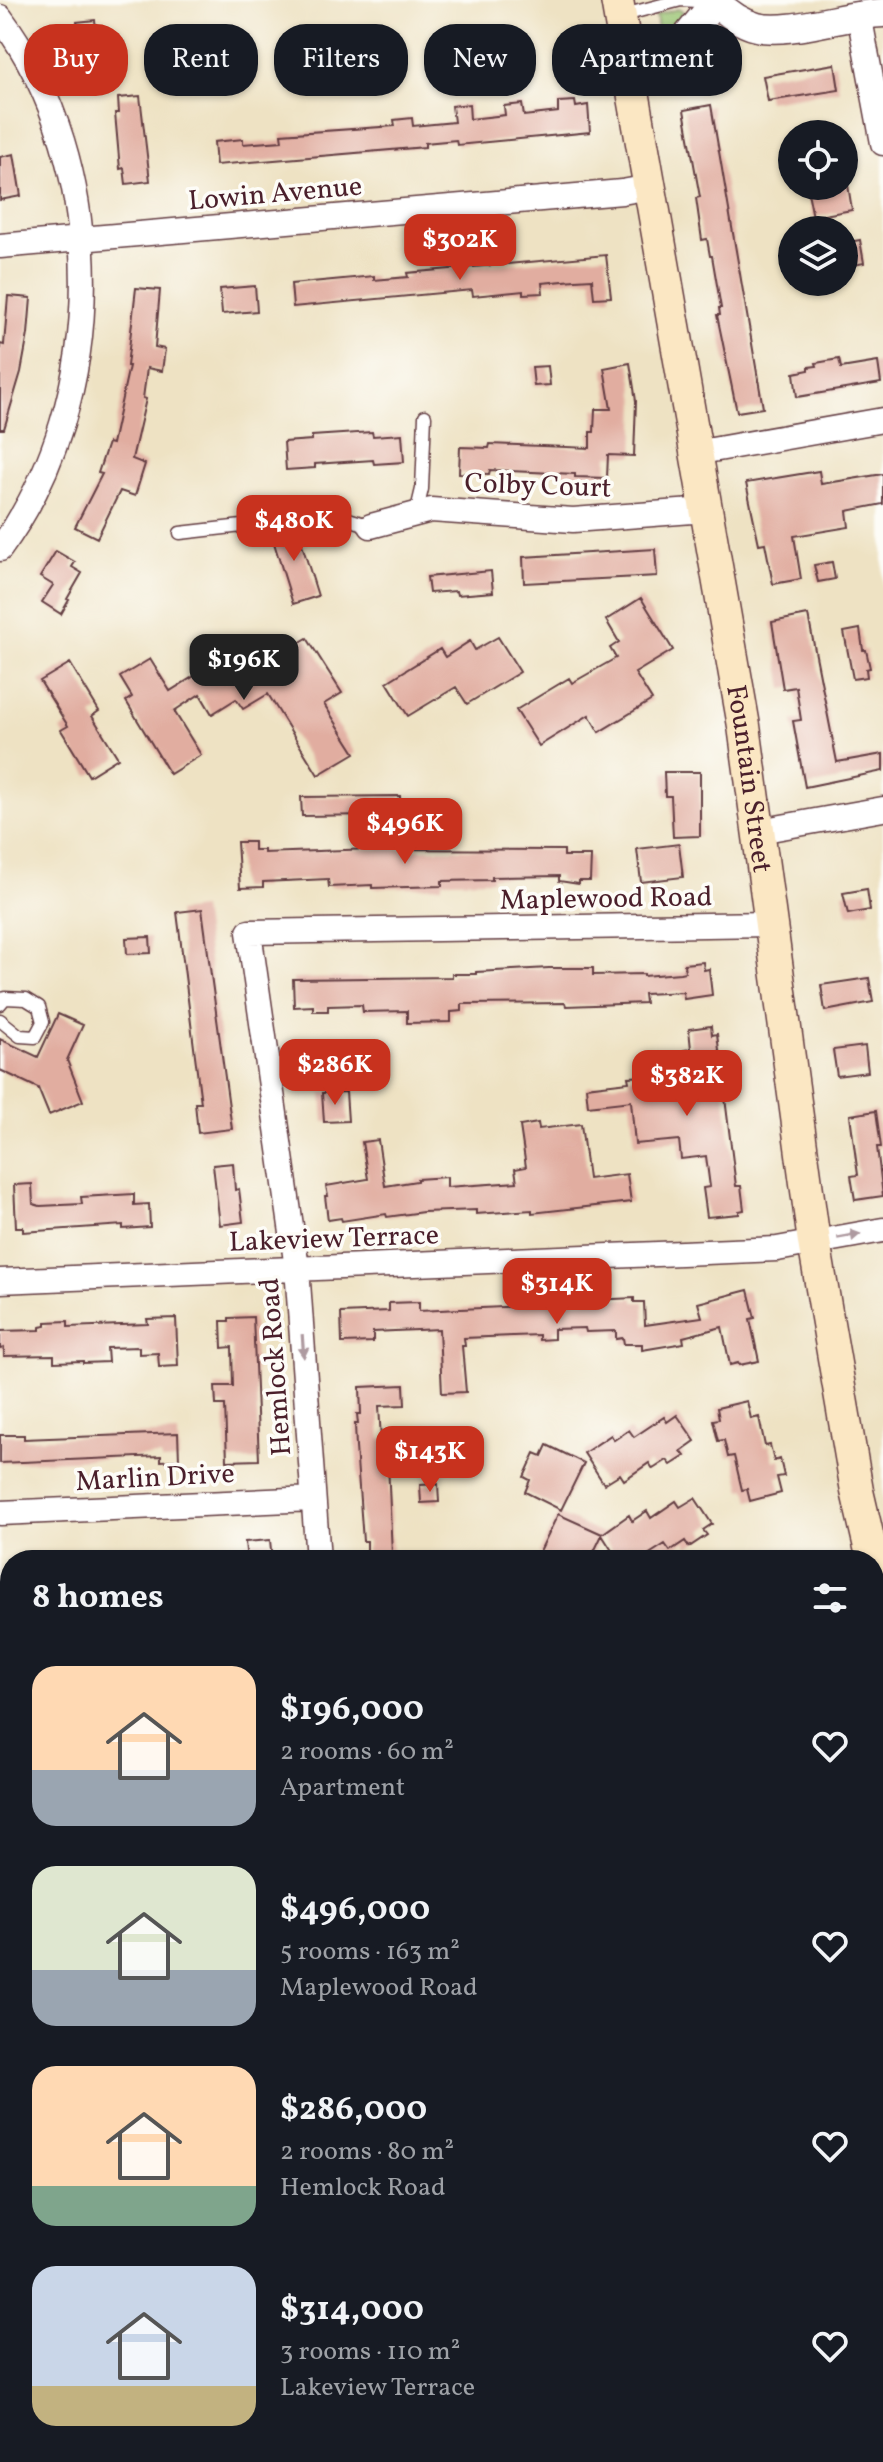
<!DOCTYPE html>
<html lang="en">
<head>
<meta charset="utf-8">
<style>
  :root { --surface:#171b24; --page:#242831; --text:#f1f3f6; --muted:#9ea1a6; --accent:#c8321e }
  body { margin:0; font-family:Vollkorn,serif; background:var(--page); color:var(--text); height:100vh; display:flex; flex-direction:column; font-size:30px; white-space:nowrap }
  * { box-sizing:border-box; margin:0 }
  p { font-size:26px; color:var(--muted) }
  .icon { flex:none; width:44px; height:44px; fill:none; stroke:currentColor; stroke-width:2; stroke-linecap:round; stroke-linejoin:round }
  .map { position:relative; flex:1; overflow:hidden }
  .panel { position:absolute; left:0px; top:1550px; width:884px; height:912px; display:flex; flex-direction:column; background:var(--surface); border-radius:32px 32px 0 0; box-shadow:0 2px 6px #0004 }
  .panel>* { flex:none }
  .banner { position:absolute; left:24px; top:24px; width:836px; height:72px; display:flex; gap:16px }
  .tools { position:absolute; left:778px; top:120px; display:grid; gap:16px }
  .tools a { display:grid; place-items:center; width:80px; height:80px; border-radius:50%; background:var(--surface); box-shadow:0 2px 6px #0004; font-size:40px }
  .price { position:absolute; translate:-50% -68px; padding:0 18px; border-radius:16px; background:var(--accent); color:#fff; font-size:26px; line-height:52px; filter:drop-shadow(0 2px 4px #0008) }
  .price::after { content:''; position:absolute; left:50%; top:48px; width:24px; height:18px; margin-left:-12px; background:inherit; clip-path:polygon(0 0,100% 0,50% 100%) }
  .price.current { background:#222; color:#fff }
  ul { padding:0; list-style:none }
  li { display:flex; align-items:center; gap:24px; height:200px; padding:0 32px }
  li span { display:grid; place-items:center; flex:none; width:224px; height:160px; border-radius:24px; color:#555 }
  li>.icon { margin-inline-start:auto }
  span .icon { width:96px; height:96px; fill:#fffc; stroke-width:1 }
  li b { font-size:34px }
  h2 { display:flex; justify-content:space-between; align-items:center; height:96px; padding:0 32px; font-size:34px }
  .pill { padding:0 28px; border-radius:32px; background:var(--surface); box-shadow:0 2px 6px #0004; font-size:28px; line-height:72px }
  .pill.current { background:var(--accent); color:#fff }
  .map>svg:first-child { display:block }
</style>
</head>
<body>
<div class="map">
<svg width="883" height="2462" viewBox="0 0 883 2462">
  <rect width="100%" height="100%" fill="#fdfcf7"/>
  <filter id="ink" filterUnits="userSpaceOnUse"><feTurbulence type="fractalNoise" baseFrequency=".0125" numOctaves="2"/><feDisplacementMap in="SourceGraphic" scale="16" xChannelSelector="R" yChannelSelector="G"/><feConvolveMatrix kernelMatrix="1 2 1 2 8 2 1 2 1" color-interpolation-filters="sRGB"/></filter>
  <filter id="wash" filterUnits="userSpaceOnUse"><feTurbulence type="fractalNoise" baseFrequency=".006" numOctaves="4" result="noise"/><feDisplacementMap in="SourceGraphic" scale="32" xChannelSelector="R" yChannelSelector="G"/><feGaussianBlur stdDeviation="1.8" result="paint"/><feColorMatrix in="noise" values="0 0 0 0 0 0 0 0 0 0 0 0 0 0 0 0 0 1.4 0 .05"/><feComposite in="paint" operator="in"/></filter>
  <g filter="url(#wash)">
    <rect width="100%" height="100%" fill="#eee2c3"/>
    <path fill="#98c370" stroke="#71714e" stroke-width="2" d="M677,9L682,10L684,21C677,28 671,31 661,33L658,31L656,15Z"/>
    <g id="blocks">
      <path fill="#e1ada0" d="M95,20L97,37L114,35L115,43L124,42L126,60L118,61L120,78L92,82L90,65L83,66L77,22Z
        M835,64L839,90L768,101L763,76Z
        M140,96L150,181L126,184L124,168L120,169L115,113H119L118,98Z
        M575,101L576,107L588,105L590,132L457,145L456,140L425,143V147L216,165L214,142L243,139V144L282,141L281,134L395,126L394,120L412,118L413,126L454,122L452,106L469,104L470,119L505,115L504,106L522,104L524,116L558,112V102Z
        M711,105L763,408L737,412L717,315H720L719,308H721L712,256H710L707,239L702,240L696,198L700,197L684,110Z
        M14,154L21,196L0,200V157Z
        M848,185L852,210L813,217L808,192Z
        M860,240L864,263L844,267V243Z
        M606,255L611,297L594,298L592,279L575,280L542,283L543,293L523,294V291L473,296L472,290L293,307L291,284L374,276V280L408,277L407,273Z
        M255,286L257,311L222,314L220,289Z
        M136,288L160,290L155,347L165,349L162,371L147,368L143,398L146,399L132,459L145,464L135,496L120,491L97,538L75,527L102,474L98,473L108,443L112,444L129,366H127Z
        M8,296L31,298L28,334L21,372L4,429H0V344L4,345Z
        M839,359L841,368L878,362L881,383L797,397L794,373L809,370V367L817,366L816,363Z
        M630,363L636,401L634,456L608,455L607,478L575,477V474L490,470L489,474L459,473L460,447L489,448L490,444L590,448V432H594L595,409H611L604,368Z
        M548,366L550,385L534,386L532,367Z
        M372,432L373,436L402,434L404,462L374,464L373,460L315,464V468L286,470L284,442L312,440V436Z
        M819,471L821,484L883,474V504L847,511L849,527L794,536L801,579L773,584L765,543L759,544L746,483Z
        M295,522L318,596L293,604L270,530Z
        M655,549L657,576L524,583L523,557Z
        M56,551L75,562L72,567L82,573L67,599L69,600L61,614L42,602L53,585L40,577Z
        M832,562L835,579L818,582L814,565Z
        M491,571L493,592L457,595L456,591L429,593L427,577Z
        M641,598L673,650L635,673L652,700L599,732L589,715L539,746L516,710L569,678L572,683L616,658L610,648L619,642L606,620Z
        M808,615L837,762L883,754V771L805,787L793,721L801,720L796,687L783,689L772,622Z
        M860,629L863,650H866L870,668L866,669L867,677L853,679L844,632Z
        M498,637L520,672L467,704L456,687L408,716L387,682L440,649L445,657L470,641L475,650Z
        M307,638L342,693L324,704L355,753L318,775L268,694L243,709L236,699L212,714L200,694L174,711L201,755L170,774L126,701L132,697L120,677L150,659L170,691L244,645L258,668Z
        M70,663L99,711L92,716L118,758L89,776L61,730L68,726L40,681Z
        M664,772H700V836L673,837L671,796H665Z
        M400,796L401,817L372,818V815L302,816L301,797Z
        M237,842H254V850H264V853L372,849L564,850V856H591L590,881H579V884L559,881V876L492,877V880L442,881V886L372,888V885L329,887L328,879L263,882V887L240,888Z
        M679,844L683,877L641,882L637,849Z
        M867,889L870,910L848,914L843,893Z
        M202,909L232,1129L198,1133L195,1103H201L177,912Z
        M150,937L151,953L127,954L126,938Z
        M703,962L704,970L709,969L712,995L684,999L683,992L644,994L645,1003L594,1005L566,1006L565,1003L462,1004V1011L451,1012V1022L407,1023V1011L363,1012L362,1005L328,1006V1011H313V1006L294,1007L293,979L452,977V974H476V972L549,968H593V975L644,974V976L680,973L685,972L684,964Z
        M869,978L873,1002L825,1011L821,985Z
        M58,1014L83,1025L67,1060L83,1101L49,1115L38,1088L0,1070V1039L38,1057Z
        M711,1026L712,1035L717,1034L736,1186H741L744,1210L739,1211V1214L707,1217L703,1188L710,1187L706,1156L681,1159L679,1140L635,1144L631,1101L588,1106L586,1087L629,1082L628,1077L648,1076V1089L665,1091L689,1088L684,1050L691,1049L689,1029Z
        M865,1046L868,1072L837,1076L833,1050Z
        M346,1092L348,1121L324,1122L322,1093Z
        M876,1111L881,1147H877L883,1196L855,1200L851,1176L858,1175L850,1115Z
        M538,1123L539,1129L581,1124L588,1179L627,1174L631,1202L532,1213V1210L476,1214V1210L423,1212L387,1217L386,1214L342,1221L341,1218L328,1220L325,1196H328L326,1186L368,1179L362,1142L378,1140L385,1186L417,1181V1179L447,1177V1187L517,1182L515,1169L526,1167L520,1126Z
        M233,1163L235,1190L239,1189L243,1222L220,1225L213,1165Z
        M32,1184L33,1204L40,1206L82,1204L81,1197L134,1194V1205L149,1204L150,1227L123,1229V1225L23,1232V1227H16L14,1185Z
        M748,1290L755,1318L750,1319L759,1361L739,1365L738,1363L730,1365L722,1327L683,1337L684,1343L642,1350V1344H624L623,1338L616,1339V1331L586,1332L585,1328L554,1329V1339L539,1340V1335L464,1338L465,1346H462L466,1392L442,1393L439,1329L373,1332V1342L342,1343L341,1313L389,1311V1303L419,1302V1311L525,1306V1302H528V1294H551L553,1302L634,1298V1302H644L645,1325L702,1317L698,1303Z
        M253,1317L259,1460L227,1461L225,1405H216L215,1386H233L232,1347L222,1348L221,1321H229V1318Z
        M176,1318L178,1366L159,1367L158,1353L139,1354V1347L107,1348L108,1362L83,1363V1361L54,1362V1355L4,1356V1348L0,1349V1331L40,1330V1327L46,1326V1322L68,1321V1327L148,1324L147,1319Z
        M404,1385L405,1405L379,1406L381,1439H387L392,1555L367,1556V1541H363L356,1447L355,1424H358L357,1414H361L360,1387Z
        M747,1401L751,1419L759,1417L765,1446L770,1445L774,1461L780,1459L784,1476L777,1477L781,1493L750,1501L747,1489L742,1490L734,1456L728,1457L724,1440L718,1441L713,1420L719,1419L717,1408Z
        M677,1415L695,1441L681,1451L685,1456L671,1465L667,1460L653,1469L649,1463L624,1480L620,1474L604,1484L584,1453L611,1435L614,1440L629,1430L634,1437L664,1417L667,1422Z
        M178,1433L179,1460L161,1461V1456L0,1463V1435H24V1439Z
        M547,1445L584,1463L561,1510L525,1492L530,1480L524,1477L535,1453L542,1456Z
        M438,1484L439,1502L421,1503L420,1485Z
        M695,1498L712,1524L703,1530L707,1535L689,1547L685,1541L670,1551L665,1544L640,1560H618L602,1535L590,1560H553L539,1553L558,1514L602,1534L629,1515L632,1521L647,1511L651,1518L676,1501L680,1507Z
        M270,1540L272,1560H247L245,1542Z"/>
    </g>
  </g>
  <g filter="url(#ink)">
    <use href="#blocks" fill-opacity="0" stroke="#633c42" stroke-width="2"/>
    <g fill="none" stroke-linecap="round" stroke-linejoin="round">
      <g stroke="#633c42" stroke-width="15">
        <path id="service" d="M620,16L681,0L712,2
          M416,514L422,489L425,416
          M180,533L251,525L289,512L319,510L371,526
          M0,1004L5,998L26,999L39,1007L43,1022L35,1037L20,1036L0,1020"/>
      </g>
      <g stroke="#633c42" stroke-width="27">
        <path id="minor" d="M859,14L883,143
          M0,17C111,165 110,400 0,549
          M0,246L622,192L650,187
          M695,453L883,420
          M371,526L431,510L573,520L706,510
          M759,831L883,809
          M0,1281L777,1249L883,1230
          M0,1513L313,1499
          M318,1560L297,1268L249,932L771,924
          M0,1747H10
          M874,1864L883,1859
          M0,2062H10
          M874,2194L883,2200
          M0,2400L10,2395
          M776,2452L798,2462"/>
      </g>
      <g stroke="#633c42" stroke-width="31">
        <path id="tertiary" d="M714,0C725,11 741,23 757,27C788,35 847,14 883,13
          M626,53L684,40L715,2"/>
      </g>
      <g stroke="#633c42" stroke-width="35">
        <g id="secondary">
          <path id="s1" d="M617,0L744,726L814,1242L857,1491L873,1560"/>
          <path d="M874,1565L883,1597"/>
        </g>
      </g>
      <use href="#service" stroke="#fff" stroke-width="12"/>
      <use href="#minor" stroke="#fff" stroke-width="24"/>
      <use href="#tertiary" stroke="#fff" stroke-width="28"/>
      <use href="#secondary" stroke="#fbe7c3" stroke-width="32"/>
    </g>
    <defs><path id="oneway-solid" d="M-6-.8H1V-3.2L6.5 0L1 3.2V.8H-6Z" transform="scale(2)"/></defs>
    <g fill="#ae9aa0">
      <use href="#oneway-solid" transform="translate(849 1236) rotate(-10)"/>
      <use href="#oneway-solid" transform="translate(303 1346) rotate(86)"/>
    </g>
  </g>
  <g text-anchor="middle" stroke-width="7" stroke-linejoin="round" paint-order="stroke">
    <g font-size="28" fill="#4a1f2b" stroke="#fdfcf7">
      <text transform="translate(275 192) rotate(-5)" y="10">Lowin Avenue</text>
      <text transform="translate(538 484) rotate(2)" y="10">Colby Court</text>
      <text dy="10" stroke="none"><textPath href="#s1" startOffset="790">Fountain Street</textPath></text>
      <text transform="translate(606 897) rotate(-1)" y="10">Maplewood Road</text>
      <text transform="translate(334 1237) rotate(-2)" y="10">Lakeview Terrace</text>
      <text transform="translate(274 1367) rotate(-94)" y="10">Hemlock Road</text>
      <text transform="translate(155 1476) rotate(-3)" y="10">Marlin Drive</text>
    </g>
  </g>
</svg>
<div class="tools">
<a><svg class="icon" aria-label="locate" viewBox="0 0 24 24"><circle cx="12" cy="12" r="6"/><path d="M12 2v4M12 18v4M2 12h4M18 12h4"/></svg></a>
<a><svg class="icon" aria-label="layers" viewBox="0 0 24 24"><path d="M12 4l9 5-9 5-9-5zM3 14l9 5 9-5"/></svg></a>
</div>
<b class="price" style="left:460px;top:282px">$302K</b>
<b class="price" style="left:294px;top:563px">$480K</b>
<b class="price current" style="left:244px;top:702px">$196K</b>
<b class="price" style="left:405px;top:866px">$496K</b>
<b class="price" style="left:335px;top:1107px">$286K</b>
<b class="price" style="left:687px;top:1118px">$382K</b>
<b class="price" style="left:557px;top:1326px">$314K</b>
<b class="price" style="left:430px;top:1494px">$143K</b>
<div class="banner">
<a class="pill current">Buy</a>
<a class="pill">Rent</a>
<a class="pill">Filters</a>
<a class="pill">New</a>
<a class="pill">Apartment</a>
</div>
<section class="panel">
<h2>8 homes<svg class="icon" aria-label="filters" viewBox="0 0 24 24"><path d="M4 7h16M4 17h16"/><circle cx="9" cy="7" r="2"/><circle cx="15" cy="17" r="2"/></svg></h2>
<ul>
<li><span style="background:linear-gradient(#ffd9b3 65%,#9aa5b1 0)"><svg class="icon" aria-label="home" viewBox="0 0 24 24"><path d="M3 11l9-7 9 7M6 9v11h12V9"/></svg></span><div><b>$196,000</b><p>2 rooms · 60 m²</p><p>Apartment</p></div><svg class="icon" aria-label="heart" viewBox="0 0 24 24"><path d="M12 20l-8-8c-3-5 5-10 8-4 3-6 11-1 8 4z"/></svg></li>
<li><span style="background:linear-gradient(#dfe7d0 65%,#9aa5b1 0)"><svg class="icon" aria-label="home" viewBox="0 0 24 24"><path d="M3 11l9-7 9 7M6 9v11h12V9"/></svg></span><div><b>$496,000</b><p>5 rooms · 163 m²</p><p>Maplewood Road</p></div><svg class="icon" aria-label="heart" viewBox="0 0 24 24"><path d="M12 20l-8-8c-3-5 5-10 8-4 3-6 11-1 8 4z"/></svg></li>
<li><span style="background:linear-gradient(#ffd9b3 75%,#7fa58c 0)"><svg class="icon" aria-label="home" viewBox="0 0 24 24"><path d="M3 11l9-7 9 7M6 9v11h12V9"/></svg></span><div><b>$286,000</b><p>2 rooms · 80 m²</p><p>Hemlock Road</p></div><svg class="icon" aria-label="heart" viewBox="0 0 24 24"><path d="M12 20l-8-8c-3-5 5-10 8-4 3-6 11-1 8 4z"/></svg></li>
<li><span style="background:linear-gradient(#c9d6e8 75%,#c2b280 0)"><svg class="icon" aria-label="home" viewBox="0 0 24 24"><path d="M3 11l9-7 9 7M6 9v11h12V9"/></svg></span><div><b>$314,000</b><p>3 rooms · 110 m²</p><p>Lakeview Terrace</p></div><svg class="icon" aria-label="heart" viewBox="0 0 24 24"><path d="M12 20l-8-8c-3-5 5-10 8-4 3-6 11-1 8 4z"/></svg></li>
</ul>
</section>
</div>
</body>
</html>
